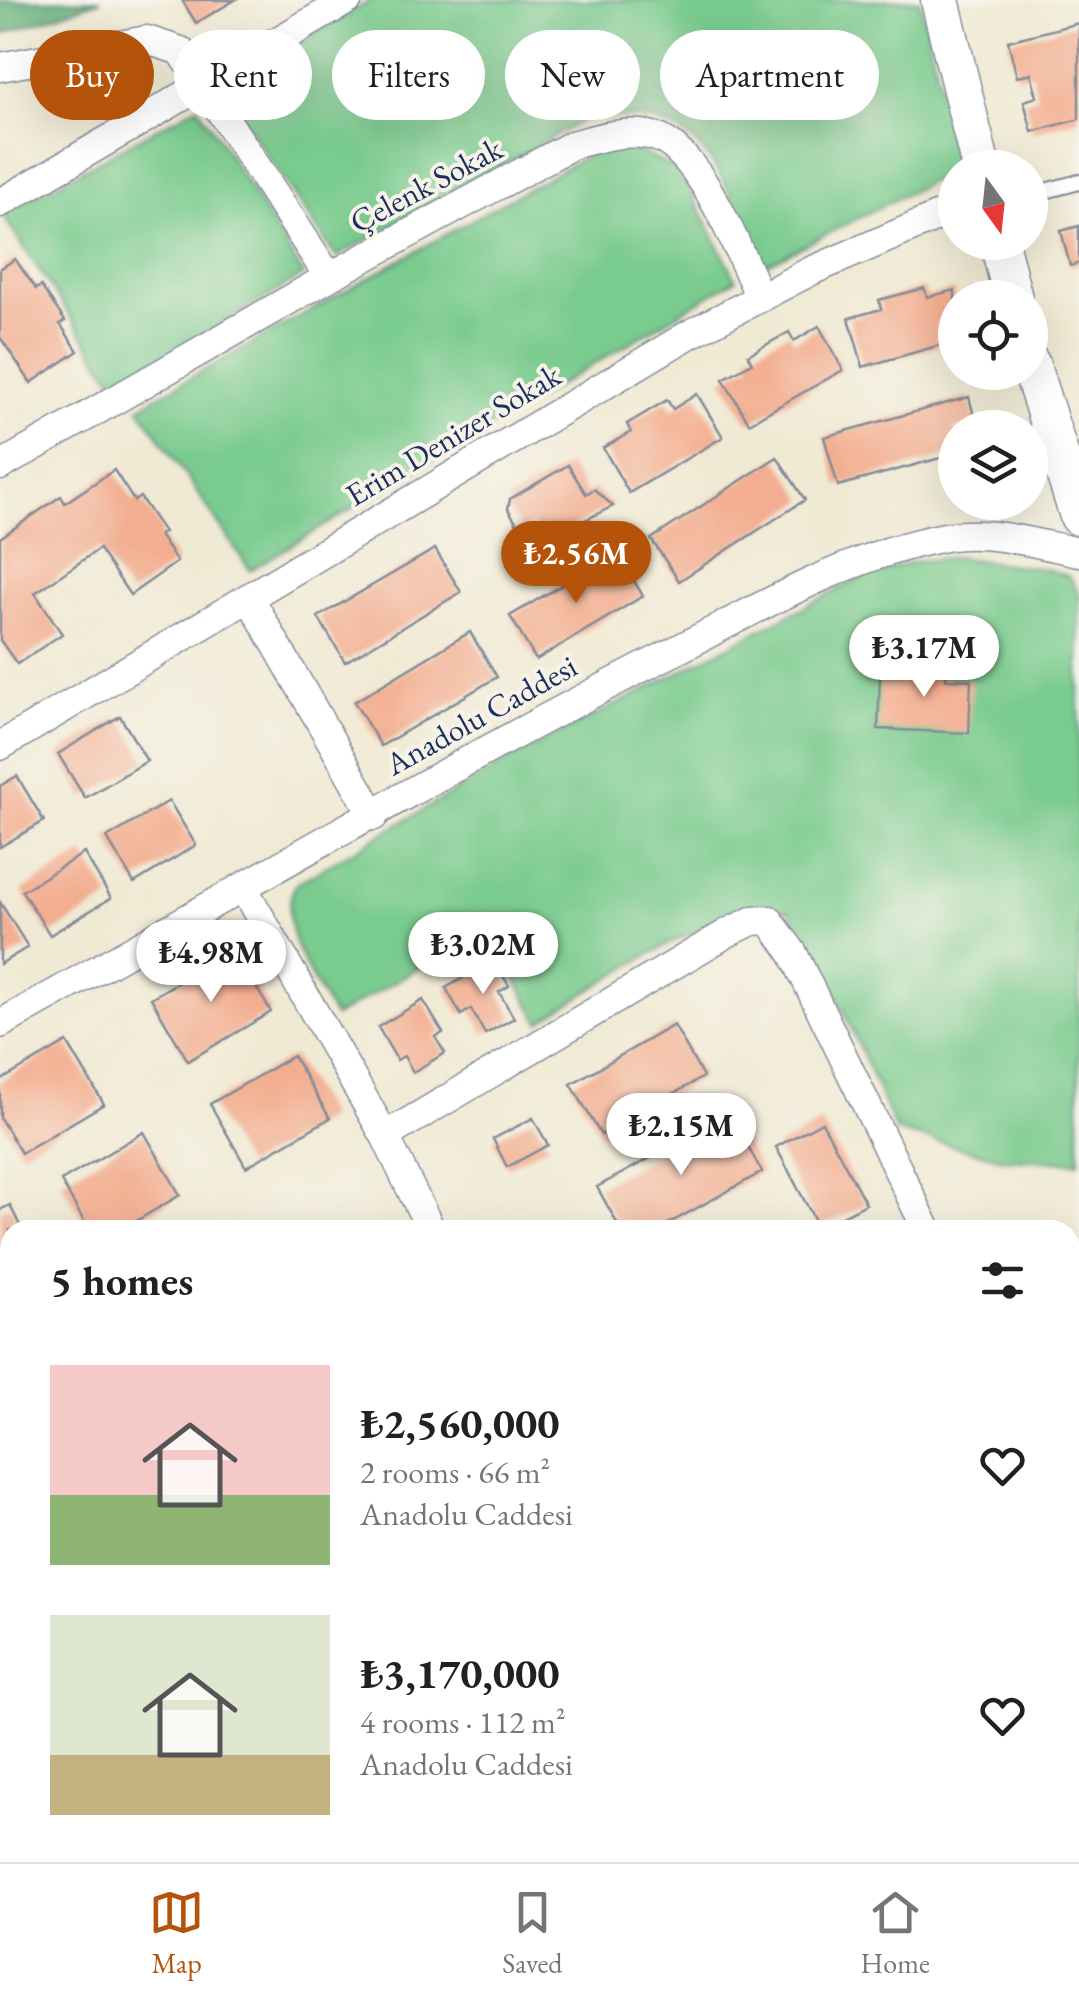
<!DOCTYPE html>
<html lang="en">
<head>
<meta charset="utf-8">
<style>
  :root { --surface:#fff; --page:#f2f2f2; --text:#202124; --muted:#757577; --line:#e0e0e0; --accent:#b45309 }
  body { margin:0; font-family:"EB Garamond",serif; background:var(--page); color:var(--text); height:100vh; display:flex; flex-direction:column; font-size:38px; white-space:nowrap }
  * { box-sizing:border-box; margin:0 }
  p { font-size:32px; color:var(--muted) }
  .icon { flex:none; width:55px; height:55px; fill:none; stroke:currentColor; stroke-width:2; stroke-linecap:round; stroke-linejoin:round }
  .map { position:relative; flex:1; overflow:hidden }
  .drawer { position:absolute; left:0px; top:1220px; width:1080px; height:642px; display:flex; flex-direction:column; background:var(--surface); border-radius:30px 30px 0 0; box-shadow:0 10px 40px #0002 }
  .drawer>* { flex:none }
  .hud { position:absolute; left:30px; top:30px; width:1020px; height:90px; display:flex; gap:20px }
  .needle { width:65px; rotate:165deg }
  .tools { position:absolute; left:938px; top:150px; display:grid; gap:20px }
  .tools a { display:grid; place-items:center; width:110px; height:110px; border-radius:50%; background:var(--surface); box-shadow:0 10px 40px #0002; font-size:50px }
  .price { position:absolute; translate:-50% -85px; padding:0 22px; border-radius:35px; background:#fff; color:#222; font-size:32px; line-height:65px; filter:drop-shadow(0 2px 5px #0008) }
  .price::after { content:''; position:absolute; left:50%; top:60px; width:30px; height:22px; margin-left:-15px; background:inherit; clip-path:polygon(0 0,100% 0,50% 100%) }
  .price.on { background:var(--accent); color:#fff }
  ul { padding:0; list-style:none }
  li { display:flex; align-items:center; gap:30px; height:250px; padding:0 50px }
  li span { display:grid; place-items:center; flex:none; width:280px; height:200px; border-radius:0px; color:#555 }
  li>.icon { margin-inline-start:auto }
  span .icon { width:120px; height:120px; fill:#fffc; stroke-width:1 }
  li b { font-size:42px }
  h2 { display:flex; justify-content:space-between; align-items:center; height:120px; padding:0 50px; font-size:42px }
  .pill { padding:0 35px; border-radius:45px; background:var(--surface); box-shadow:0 10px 40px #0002; font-size:35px; line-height:90px }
  .pill.on { background:var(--accent); color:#fff }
  .tabs { display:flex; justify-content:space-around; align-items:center; height:140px; border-top:2px solid var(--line); background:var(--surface); font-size:28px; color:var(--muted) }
  .tabs a { display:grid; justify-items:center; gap:5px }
  .tabs .on { color:var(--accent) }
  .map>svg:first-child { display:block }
</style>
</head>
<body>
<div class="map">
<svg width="1079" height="1862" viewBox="0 0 1079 1862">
  <rect width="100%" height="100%" fill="#f7f3e8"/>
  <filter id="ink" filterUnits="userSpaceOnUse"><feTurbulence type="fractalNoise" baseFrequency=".01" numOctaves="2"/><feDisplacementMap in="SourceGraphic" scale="20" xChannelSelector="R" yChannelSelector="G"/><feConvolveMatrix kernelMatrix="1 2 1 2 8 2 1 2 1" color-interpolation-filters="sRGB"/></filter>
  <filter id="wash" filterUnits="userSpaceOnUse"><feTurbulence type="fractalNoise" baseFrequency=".0048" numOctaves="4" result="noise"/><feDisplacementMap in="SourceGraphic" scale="40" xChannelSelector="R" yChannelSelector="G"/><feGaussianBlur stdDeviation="2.25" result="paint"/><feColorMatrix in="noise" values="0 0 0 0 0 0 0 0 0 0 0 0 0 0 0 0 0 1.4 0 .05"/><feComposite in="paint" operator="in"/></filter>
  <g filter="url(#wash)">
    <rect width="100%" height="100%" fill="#f0ead4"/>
    <path fill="#f7d1c9" d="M1070,1337L1079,1339V1785H1070Z
      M655,1853H813L804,1862H657Z"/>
    <path fill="#79cb8e" stroke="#4a7d76" stroke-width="2.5" d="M372,0H920L959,167L763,266C718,172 708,102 584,120L336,257L221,88Z
      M198,106L304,275L117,386L2,214Z
      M628,147L680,171L736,279L250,570L139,407L591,153Z
      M954,557L1045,569L1069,576L1079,594V1162L1004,1159L896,1131L827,973L789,910C722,898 597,986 540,1022L487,928L334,1017C314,980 273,926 296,884L513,758L864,576L913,562Z
      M1079,1813V1862H844L854,1852H1070V1814Z
      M278,1853H399L422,1862H273Z
      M510,1853H655L657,1862H528Z"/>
    <path fill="#62af79" stroke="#3e6f6c" stroke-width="2.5" d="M0,0H101L0,35Z"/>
    <g id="blocks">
      <path fill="#f3ad90" d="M182,0H235L196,23Z
        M1079,23V119L1032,132L1024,101L1037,97L1031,73L1017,77L1008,41Z
        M1079,226V263L1070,266L1061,231Z
        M15,259L36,289L41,286L65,321L60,324L78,351L31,383L0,337V269Z
        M924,288L927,297L955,290V341L863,367L849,318L881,309L879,300Z
        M819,326L843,370L749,423L723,379L752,363L748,355L789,332L794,341Z
        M697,394L723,437L629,493L603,448L631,432L627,424L667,400L673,409Z
        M969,397L977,428H955V454L838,486L824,437Z
        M777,457L805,500L679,581L651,539Z
        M568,465L586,494L594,489L613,506L543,541L532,523L521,530L508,509L510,499Z
        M114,470L134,501L140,497L164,532L159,535L177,562L130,595L99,549L35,593L62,634L17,664L0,640V538L61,496L65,503Z
        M435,549L461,592L345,662L318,617Z
        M617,552L643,596L536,660L510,616Z
        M470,632L497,677L381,746L354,702Z
        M903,662L947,664L946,679L971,680L969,733L878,729L880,674L903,675Z
        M120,716L147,761L85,798L58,754Z
        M17,776L44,821L0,847V786Z
        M169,801L196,845L134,883L107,838Z
        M84,853L111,898L50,935L22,891Z
        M0,902L28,947L0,964Z
        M234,950L271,1012L188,1061L151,998Z
        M494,960L509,986L499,992L514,1018L485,1034L471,1009L461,1015L446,988Z
        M423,1000L443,1033L435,1037L445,1053L413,1072L404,1056L397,1060L378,1027Z
        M674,1025L703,1077L601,1135L571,1084Z
        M67,1042L104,1104L21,1153L0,1118V1081Z
        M293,1056L330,1118L246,1167L210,1104Z
        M730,1115L762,1172L657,1230H621L597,1187Z
        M533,1118L548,1145L507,1167L493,1139Z
        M822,1122L866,1204L819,1228L776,1147Z
        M144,1132L180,1195L121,1230H89L61,1181Z
        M10,1205L22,1230H10V1268L0,1273V1210Z
        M10,1326V1386L0,1390V1330Z
        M1079,1465V1505L1070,1506V1466Z
        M1070,1510L1079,1544V1564L1070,1565Z
        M1049,1852H1079V1862H1049Z"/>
    </g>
  </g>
  <g filter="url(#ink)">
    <use href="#blocks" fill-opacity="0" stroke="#868c99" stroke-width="2.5"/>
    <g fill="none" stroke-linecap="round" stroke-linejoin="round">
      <g stroke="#868c99" stroke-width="18">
        <path id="lane" d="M1030,195L1079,182"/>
      </g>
      <g stroke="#868c99" stroke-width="31">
        <path id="street" d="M0,67L147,40L181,51L329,277L0,466
          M0,203L348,0
          M329,277L572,145C598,138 622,130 649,135C699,143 739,254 760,297
          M249,597L374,816
          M0,746L690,334L811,271L955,209
          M244,889L385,1136
          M0,1024C220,902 437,772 661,658C752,612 844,556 945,537C988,529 1037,544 1079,552
          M431,1230L385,1136L729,932L752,921L769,920L793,953L927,1230
          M1070,1302L1079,1304
          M0,1450L10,1443
          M0,1681L10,1685
          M1070,1799L1079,1798
          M465,1852L482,1862
          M253,1862L259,1852
          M825,1862L833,1852"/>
      </g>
      <g stroke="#868c99" stroke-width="41">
        <path id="secondary" d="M940,0L981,168
          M999,242L1013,298
          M1030,363L1079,516"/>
      </g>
      <use href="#lane" stroke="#fff" stroke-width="14"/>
      <use href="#street" stroke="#fff" stroke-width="28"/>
      <use href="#secondary" stroke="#fff" stroke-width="38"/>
    </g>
  </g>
  <g text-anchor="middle" stroke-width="8" stroke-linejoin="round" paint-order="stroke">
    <g font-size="32" fill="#1b2f5e" stroke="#f7f3e8">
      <text transform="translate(426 185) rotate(-28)" y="11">Çelenk Sokak</text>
      <text transform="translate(453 435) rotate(-31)" y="11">Erim Denizer Sokak</text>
      <text transform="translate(481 715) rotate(-29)" y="11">Anadolu Caddesi</text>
    </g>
  </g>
</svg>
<div class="tools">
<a><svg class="needle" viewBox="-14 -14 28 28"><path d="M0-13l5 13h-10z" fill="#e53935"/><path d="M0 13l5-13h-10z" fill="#757577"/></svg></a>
<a><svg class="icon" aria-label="locate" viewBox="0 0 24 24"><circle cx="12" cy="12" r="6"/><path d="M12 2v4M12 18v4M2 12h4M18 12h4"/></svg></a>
<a><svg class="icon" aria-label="layers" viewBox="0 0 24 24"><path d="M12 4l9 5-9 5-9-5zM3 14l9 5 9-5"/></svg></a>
</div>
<b class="price on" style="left:576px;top:606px">₺2.56M</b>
<b class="price" style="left:924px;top:700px">₺3.17M</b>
<b class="price" style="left:483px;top:997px">₺3.02M</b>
<b class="price" style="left:211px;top:1005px">₺4.98M</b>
<b class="price" style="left:681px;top:1178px">₺2.15M</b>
<div class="hud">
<a class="pill on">Buy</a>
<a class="pill">Rent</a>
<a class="pill">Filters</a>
<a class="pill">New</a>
<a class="pill">Apartment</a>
</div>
<section class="drawer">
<h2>5 homes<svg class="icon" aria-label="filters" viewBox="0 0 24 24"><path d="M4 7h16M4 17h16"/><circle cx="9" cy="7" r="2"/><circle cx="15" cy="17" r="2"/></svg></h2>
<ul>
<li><span style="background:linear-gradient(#f6c9c9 65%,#8fb573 0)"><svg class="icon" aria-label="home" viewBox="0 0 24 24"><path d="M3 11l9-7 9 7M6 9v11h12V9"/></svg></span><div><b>₺2,560,000</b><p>2 rooms · 66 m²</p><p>Anadolu Caddesi</p></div><svg class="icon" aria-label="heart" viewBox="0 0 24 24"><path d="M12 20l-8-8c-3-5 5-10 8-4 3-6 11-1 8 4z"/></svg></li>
<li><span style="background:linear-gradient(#dfe7d0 70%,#c2b280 0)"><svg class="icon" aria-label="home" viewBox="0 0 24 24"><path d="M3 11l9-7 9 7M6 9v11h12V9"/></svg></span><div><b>₺3,170,000</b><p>4 rooms · 112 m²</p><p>Anadolu Caddesi</p></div><svg class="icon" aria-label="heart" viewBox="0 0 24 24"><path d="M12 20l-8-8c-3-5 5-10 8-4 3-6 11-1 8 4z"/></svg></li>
</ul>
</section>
</div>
<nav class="tabs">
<a class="on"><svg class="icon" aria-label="map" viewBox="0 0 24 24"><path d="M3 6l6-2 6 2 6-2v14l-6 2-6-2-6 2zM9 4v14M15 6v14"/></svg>Map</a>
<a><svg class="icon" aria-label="saved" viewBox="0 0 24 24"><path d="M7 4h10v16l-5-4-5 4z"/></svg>Saved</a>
<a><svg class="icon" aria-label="home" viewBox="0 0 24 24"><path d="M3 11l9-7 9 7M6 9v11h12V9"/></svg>Home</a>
</nav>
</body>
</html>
